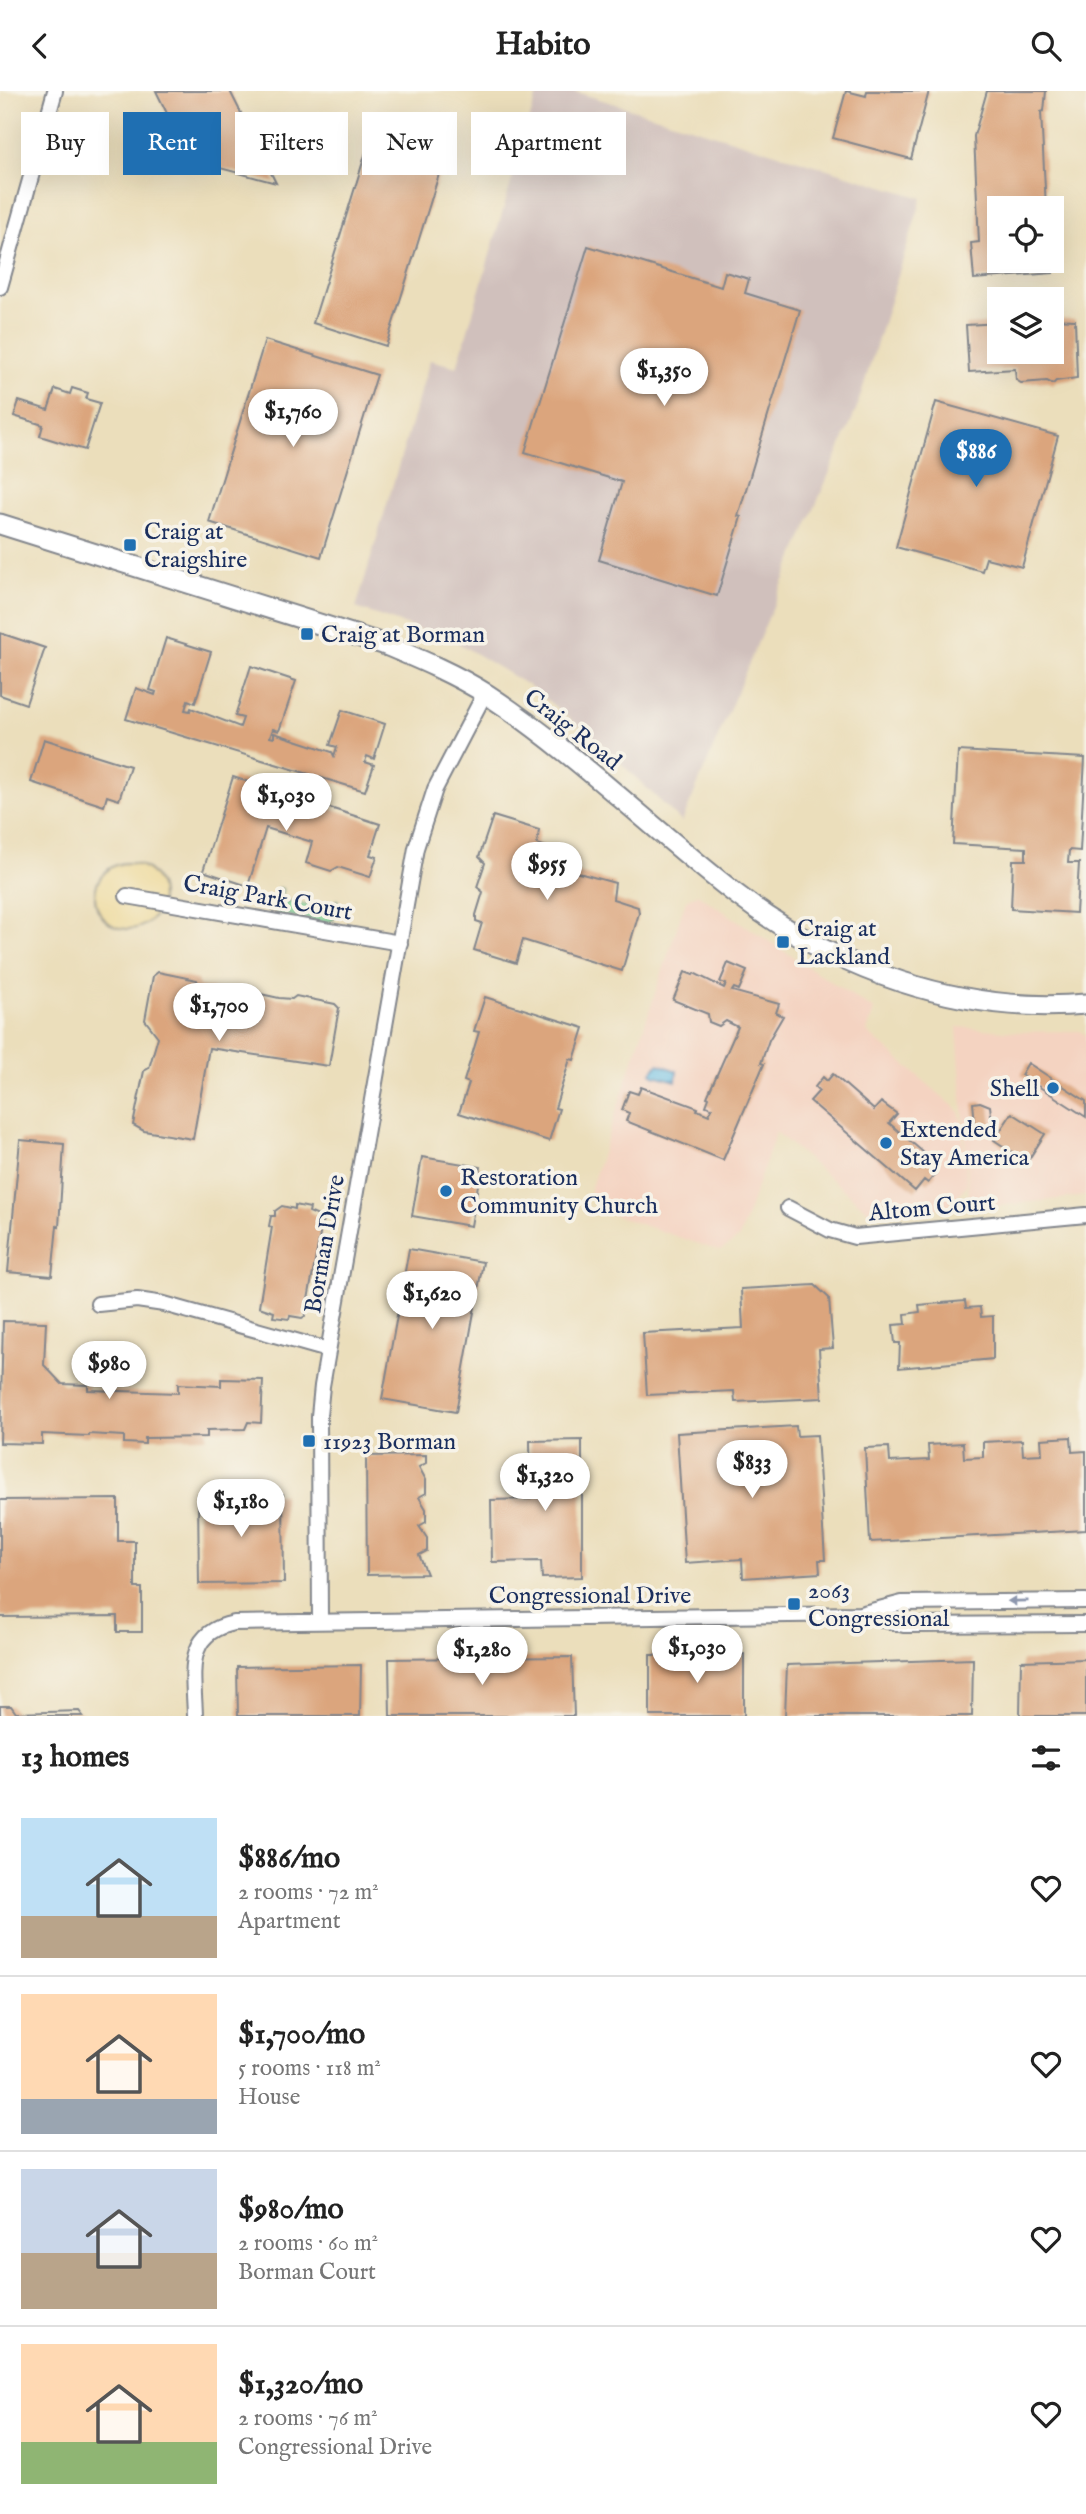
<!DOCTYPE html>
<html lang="en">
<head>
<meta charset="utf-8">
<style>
  :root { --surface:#fff; --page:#f6f6f6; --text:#222; --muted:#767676; --line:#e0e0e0; --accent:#1f6fb2 }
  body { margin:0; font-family:"IM FELL English",serif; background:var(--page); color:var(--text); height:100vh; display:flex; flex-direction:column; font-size:26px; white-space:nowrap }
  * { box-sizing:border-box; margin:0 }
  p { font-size:23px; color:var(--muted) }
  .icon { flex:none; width:38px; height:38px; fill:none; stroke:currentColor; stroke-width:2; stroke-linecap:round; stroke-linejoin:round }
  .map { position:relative; height:1625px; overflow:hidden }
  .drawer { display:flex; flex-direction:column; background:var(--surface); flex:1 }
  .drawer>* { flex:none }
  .banner { position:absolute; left:21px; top:21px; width:700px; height:63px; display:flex; gap:14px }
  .controls { position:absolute; left:987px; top:105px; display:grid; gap:14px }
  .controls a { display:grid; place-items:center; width:77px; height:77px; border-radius:0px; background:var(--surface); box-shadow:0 7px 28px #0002; font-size:35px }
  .price { position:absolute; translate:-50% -60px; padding:0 16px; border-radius:24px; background:#fff; color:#222; font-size:23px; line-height:46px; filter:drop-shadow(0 2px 4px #0008) }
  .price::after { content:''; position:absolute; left:50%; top:42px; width:21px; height:16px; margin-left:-10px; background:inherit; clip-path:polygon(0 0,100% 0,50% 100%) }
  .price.active { background:var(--accent); color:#fff }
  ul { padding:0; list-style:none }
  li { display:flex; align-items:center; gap:21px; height:175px; padding:0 21px }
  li+li { border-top:2px solid var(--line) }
  li span { display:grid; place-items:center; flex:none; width:196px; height:140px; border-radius:0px; color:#555 }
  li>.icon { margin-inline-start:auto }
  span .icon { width:84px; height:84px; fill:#fffc; stroke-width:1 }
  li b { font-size:30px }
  h2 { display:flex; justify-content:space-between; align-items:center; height:84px; padding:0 21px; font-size:30px }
  .pill { padding:0 24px; border-radius:0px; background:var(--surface); box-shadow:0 7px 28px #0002; font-size:24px; line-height:63px }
  .pill.active { background:var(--accent); color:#fff }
  header { display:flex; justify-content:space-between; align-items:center; height:91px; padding:0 21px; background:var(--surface); font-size:32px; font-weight:800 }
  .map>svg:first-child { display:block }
</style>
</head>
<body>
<header><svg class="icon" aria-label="back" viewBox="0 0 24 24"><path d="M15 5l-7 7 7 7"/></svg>Habito<svg class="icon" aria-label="search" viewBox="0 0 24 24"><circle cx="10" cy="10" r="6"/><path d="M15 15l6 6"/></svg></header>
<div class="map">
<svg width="1086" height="1625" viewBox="0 0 1086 1625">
  <rect width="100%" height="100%" fill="#f7f3e8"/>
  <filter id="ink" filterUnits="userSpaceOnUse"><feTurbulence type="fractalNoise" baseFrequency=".0143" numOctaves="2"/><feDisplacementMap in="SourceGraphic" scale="14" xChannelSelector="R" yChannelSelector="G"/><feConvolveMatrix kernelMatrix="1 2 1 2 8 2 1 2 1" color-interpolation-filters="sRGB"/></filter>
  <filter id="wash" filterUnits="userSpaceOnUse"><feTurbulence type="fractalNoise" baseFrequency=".00686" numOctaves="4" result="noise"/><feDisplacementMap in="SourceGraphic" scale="28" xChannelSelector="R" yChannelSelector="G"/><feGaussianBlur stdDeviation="1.57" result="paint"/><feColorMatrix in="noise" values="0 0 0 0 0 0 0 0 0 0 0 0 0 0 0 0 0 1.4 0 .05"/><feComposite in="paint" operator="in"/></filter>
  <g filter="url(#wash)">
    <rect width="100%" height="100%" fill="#ebdebb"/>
    <path fill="#f4d3c1" d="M697,803L874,919L867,941L959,1020L962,1030L967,1094L948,1116L872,1123L776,1041L739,1147L720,1160L604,1121L589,1102L686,809Z
      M957,936L1017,941L1079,940L1086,944V1105L970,1118Z"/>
    <path fill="#d0c0bc" d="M538,0H573L922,107L856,319L682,731L602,654L531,596L458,552L356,517L430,269L457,276Z"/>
    <path fill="#81d192" stroke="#4e8078" stroke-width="2" d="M278,797L282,798L280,809L333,818L338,808L334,828L327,832L276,822Z"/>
    <path fill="#eeda9e" stroke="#84847e" stroke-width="2" d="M95 805a33 33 0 1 1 66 0a33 33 0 1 1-66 0Z"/>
    <path fill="#6abfe6" stroke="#4277a2" stroke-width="2" d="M658,973L677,980L676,990L654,984L652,981Z"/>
    <g id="blocks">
      <path fill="#dba57d" d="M156,0H230L276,92L190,69Z
        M846,0L866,5L867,0H929L911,68L833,47Z
        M987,0H1046L1044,20L1041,21L1046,117H999V170H1052L1053,182L974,188L971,152L979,151L974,45Z
        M375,32L448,54L386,255L313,232Z
        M588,155L721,196L725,181L749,188L745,202L800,219L738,425L741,426L717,505L599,469L622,391L525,361Z
        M1052,228L1075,229L1077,287L1056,290L1053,293L1047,290L1021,292L1016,289L1015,278L969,281L966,234L999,232V261H1052Z
        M265,249L377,284L321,466L209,431Z
        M72,297L88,302L86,308L100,312L85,359L40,345L43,334L14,325L19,310L48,319L55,298L70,303Z
        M936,311L1058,345L1022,476L986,467L982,480L896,456Z
        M0,542L45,557L26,613L0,604Z
        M166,547L211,561L195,612L188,609L185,619L190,620L191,617L240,636L243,627L235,625L251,575L296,590L279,640L273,638L270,646L274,647V642L332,661L334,665L337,656L330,654L342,619L385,633L374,668L367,665L365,671L374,674L365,700L126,628L136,597L155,604L156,601L150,599Z
        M44,648L130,675L119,709L107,705L104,715L31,691Z
        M958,660L1085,667L1080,760L1069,759L1068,772H1079L1076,822L1011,818L1013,769H1026V757L953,753Z
        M233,686L380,733L370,764L377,766L370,786L338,776L331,780L306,772L312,751L266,737L248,795L203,780Z
        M493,725L539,739L537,753L575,765L578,769L575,781L615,792L613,808L638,816L639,822L622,880L523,849L516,872L474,859L482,832L476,830V824L483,801L477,796L485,772L479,766Z
        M728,872L747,880L739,899L734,897L732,900L779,913L776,922L783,925L769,949L761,972L764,973L723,1069L626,1030L629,1022L622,1019L629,1000L638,1003L641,996L698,1017L697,1019L709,1024L712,1017L706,1015L709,1007L707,1006L738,936L726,930L719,935L709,931L708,923L673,909L685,881L693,884L694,882L724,897L726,893L720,891Z
        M158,881L197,889L199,895L227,901L233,897L279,907L292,908L296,905L335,913L339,917L329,975L209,957L193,1048L144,1040L133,1034L144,980L149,977L158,946L145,929L153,885Z
        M485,906L584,937L574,969L570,968L555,1017L559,1018L549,1050L459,1022L469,992L464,990L479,941L474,940Z
        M1028,972L1086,1010V1026L1021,984Z
        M833,983L874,1019L881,1011L897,1023L889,1032L937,1073L932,1079L936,1082L928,1092L924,1089L915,1100L810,1010L819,1000L815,996L823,986L827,990Z
        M980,1011L990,1015L993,1040L976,1042L973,1012Z
        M1012,1022L1045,1043L1027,1071L994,1049Z
        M20,1049L64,1053L59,1136L57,1135L52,1185L8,1181Z
        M422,1066L481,1076L471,1135L412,1125Z
        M295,1114L310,1117L309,1121L323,1127L305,1225L302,1227L290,1225L289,1228L273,1226L274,1221L259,1216L272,1136L269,1135L271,1125H275V1120L282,1115L295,1118Z
        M409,1158L483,1171L456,1321L382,1308Z
        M815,1194L829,1207L833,1257L819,1258L822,1307L735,1311L734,1300L647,1304L643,1242L743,1237L741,1198Z
        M965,1210L966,1217L980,1216L981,1226L993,1225V1268L899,1277L900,1252H895L893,1234L906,1233L905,1223L920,1221L919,1214Z
        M3,1230L46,1231L44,1274L62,1293L88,1294V1299L178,1302V1293L221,1295V1288L263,1289L261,1332L248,1331L245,1338L207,1339V1346L145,1347V1353L124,1352V1345L89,1343V1345L42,1343V1353L0,1352Z
        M796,1335L797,1345L817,1344L825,1469H819L820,1482L743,1487L742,1468L685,1472L677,1342Z
        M1071,1346L1072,1361L1086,1360V1439L870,1451L865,1357L889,1356L890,1371L929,1369L928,1354L963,1352L964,1367L983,1366V1351L1022,1349L1023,1364L1042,1363L1041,1348Z
        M582,1349V1486L542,1487L541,1470L492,1471L491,1409L531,1408L530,1350Z
        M426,1364V1372L419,1376L426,1389V1402L419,1406L426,1418V1431L419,1435L427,1447V1460L419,1464L427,1483L367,1484L366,1365Z
        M283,1403L284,1492L199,1493L198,1404Z
        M118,1408V1450H135V1497H142V1541H117V1525L0,1526V1409Z
        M744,1563V1625H650V1564Z
        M572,1566L574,1625H390L389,1568Z
        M973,1568L972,1625H785L787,1574Z
        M1086,1568V1625H1020L1021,1570Z
        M361,1574L360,1625H238L237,1576Z
        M0,1615H11L16,1622L79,1620L83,1625H0Z"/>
    </g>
  </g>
  <g filter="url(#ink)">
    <use href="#blocks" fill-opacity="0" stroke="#83868c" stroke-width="2"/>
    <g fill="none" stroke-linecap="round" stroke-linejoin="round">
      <g stroke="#83868c" stroke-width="18">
        <path id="minor" d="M0,196L55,0
          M127,805L400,852
          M788,1117L830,1139L855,1146L1086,1124
          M98,1213L137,1209L164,1213L328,1259
          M861,1523L904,1534L1086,1533
          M320,1528L319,1325L322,1295L416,757L435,698L485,602
          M195,1625C194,1583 183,1542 234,1532L860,1523L902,1512L1086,1510"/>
      </g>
      <g stroke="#83868c" stroke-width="23">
        <path id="secondary" d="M0,433L383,553C419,568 455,583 488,604C576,662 652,738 736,803C835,879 960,924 1086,913"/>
      </g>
      <use href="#minor" stroke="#fff" stroke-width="14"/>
      <use href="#secondary" stroke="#fff" stroke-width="19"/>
    </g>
    <defs><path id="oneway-solid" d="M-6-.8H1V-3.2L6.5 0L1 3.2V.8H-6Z" transform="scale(1.75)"/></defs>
    <use fill="#8d97ae" href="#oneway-solid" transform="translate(1018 1510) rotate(179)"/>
  </g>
  <g fill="#1f6fb2" stroke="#f7f3e8" stroke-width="2.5">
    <rect x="123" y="447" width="14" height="14" rx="3.5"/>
    <rect x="300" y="536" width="14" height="14" rx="3.5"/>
    <rect x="776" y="844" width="14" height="14" rx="3.5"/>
    <circle cx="1053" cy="997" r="7"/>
    <circle cx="886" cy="1052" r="7"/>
    <circle cx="446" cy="1100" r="7"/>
    <rect x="302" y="1343" width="14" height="14" rx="3.5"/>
    <rect x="787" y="1506" width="14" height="14" rx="3.5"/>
  </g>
  <g text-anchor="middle" stroke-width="7" stroke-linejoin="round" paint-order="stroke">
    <g font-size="24" fill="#1b2f5e" stroke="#f7f3e8" text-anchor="start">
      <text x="144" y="448">Craig at<tspan x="144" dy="28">Craigshire</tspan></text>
      <text x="321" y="551">Craig at Borman</text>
      <text x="797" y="845">Craig at<tspan x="797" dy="28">Lackland</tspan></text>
      <text x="1039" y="1005" text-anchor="end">Shell</text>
      <text x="900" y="1046">Extended<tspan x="900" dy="28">Stay America</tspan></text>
      <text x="460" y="1094">Restoration<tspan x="460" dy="28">Community Church</tspan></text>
      <text x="323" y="1358">11923 Borman</text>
      <text x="808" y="1507">2063<tspan x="808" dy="28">Congressional</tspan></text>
    </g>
    <g font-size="24" fill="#1b2f5e" stroke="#f7f3e8">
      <text transform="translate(573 638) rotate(38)" y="8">Craig Road</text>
      <text transform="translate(268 806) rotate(10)" y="8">Craig Park Court</text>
      <text transform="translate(932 1116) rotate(-5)" y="8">Altom Court</text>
      <text transform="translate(324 1153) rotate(-80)" y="8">Borman Drive</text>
      <text x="590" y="1512">Congressional Drive</text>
    </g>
  </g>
</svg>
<div class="controls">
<a><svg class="icon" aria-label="locate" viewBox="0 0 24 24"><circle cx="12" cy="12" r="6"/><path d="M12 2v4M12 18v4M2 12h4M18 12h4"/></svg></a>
<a><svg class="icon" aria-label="layers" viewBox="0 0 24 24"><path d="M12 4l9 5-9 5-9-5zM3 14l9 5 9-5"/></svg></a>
</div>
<b class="price" style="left:664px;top:317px">$1,350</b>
<b class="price" style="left:293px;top:358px">$1,760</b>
<b class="price active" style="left:976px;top:398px">$886</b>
<b class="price" style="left:286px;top:742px">$1,030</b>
<b class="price" style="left:547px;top:811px">$955</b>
<b class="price" style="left:219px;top:952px">$1,700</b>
<b class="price" style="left:432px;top:1240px">$1,620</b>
<b class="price" style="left:109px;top:1310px">$980</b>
<b class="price" style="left:752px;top:1409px">$833</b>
<b class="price" style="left:545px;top:1422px">$1,320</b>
<b class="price" style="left:241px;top:1448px">$1,180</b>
<b class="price" style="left:697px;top:1594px">$1,030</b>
<b class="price" style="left:482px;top:1596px">$1,280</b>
<div class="banner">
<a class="pill">Buy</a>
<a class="pill active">Rent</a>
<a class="pill">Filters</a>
<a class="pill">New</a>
<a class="pill">Apartment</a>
</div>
</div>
<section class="drawer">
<h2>13 homes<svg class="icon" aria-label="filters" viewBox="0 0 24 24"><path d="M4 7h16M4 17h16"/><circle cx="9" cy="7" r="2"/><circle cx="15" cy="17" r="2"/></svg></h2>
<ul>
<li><span style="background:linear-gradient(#bfe0f5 70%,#b9a48a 0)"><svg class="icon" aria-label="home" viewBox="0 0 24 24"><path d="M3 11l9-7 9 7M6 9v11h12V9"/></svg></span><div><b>$886/mo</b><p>2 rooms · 72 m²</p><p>Apartment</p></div><svg class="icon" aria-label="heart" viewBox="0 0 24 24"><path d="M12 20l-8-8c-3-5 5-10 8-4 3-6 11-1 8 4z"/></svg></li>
<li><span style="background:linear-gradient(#ffd9b3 75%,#9aa5b1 0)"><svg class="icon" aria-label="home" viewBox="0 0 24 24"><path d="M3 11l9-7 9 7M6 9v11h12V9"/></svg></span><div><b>$1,700/mo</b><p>5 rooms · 118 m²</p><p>House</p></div><svg class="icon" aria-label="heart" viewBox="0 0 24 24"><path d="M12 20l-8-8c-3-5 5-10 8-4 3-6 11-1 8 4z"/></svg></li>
<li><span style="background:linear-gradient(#c9d6e8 60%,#b9a48a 0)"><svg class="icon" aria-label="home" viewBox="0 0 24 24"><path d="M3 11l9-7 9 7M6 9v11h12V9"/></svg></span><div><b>$980/mo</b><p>2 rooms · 60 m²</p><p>Borman Court</p></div><svg class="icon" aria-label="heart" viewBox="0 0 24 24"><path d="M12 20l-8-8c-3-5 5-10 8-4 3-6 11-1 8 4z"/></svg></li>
<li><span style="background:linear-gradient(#ffd9b3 70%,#8fb573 0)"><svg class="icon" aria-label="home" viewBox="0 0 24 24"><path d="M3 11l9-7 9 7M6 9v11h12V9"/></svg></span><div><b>$1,320/mo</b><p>2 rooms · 76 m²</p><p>Congressional Drive</p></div><svg class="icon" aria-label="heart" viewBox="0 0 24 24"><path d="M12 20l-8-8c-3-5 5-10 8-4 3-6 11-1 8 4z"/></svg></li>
</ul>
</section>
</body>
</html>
